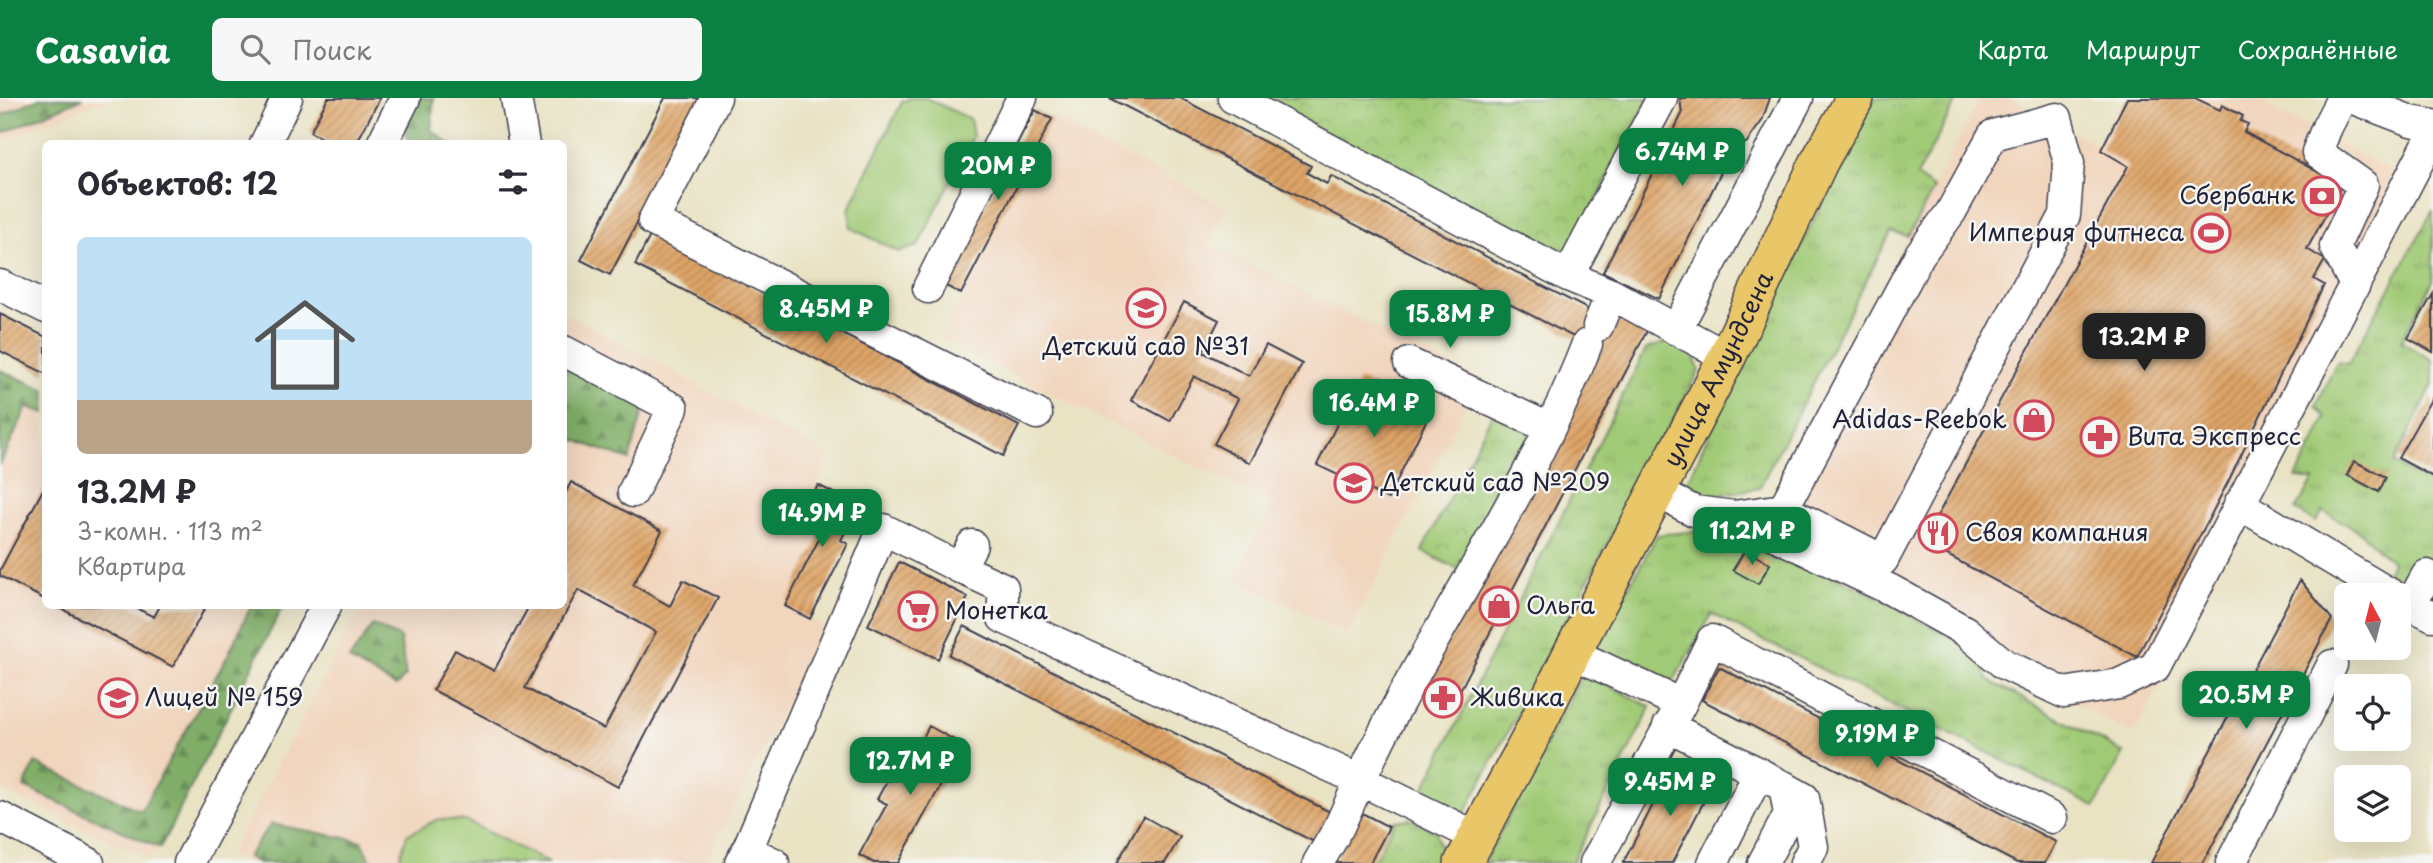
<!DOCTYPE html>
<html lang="ru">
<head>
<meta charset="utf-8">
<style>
  :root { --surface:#fff; --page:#f7f7f7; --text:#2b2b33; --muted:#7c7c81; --accent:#0b8043 }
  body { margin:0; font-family:"Playpen Sans",sans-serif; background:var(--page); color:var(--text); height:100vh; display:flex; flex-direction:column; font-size:26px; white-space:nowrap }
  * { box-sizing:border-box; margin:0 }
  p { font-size:23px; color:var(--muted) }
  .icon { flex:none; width:38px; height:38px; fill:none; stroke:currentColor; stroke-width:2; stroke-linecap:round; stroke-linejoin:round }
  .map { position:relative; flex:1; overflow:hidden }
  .side { position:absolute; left:42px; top:42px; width:525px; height:469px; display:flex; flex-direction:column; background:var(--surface); border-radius:10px; box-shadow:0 7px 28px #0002 }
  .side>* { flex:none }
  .needle { width:46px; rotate:353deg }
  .buttons { position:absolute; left:2334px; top:485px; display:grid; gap:14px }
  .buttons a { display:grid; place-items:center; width:77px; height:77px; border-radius:10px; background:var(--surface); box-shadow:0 7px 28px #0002; font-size:35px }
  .price { position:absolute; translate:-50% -60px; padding:0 16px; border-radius:14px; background:var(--accent); color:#fff; font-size:23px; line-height:46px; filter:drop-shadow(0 2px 4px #0008) }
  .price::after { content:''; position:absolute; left:50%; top:42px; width:21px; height:16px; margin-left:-10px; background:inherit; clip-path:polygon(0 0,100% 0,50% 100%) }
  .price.selected { background:#222; color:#fff }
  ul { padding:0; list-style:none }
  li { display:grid; align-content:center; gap:14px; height:371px; padding:0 35px }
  li span { display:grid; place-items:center; height:217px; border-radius:10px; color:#555 }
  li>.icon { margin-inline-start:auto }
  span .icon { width:126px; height:126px; fill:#fffc; stroke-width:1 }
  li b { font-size:30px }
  h2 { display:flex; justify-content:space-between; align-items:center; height:84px; padding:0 35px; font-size:30px }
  header { display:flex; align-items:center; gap:42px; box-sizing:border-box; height:98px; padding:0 35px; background:var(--accent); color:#fff }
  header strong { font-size:33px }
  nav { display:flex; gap:38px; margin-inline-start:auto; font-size:24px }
  .search { width:490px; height:63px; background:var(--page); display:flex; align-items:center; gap:18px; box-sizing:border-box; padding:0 24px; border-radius:10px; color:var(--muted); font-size:26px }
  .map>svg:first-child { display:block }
</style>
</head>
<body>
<header>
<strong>Casavia</strong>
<div class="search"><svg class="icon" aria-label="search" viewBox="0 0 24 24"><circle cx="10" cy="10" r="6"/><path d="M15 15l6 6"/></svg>Поиск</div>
<nav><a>Карта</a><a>Маршрут</a><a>Сохранённые</a></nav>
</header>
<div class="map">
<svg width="2433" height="765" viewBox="0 0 2433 765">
  <defs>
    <pattern id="grass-tufts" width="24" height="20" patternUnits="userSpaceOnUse" patternTransform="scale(1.75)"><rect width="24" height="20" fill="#a1ca76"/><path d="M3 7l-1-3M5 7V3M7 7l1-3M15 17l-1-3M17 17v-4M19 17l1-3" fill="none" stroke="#8aad67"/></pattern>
    <pattern id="forest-firs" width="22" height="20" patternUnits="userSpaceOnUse" patternTransform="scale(1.75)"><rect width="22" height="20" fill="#80ae67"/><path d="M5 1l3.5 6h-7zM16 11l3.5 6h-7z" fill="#688d56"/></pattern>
    <pattern id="park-crowns" width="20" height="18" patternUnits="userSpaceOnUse" patternTransform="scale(1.75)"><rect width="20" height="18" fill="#a1ca76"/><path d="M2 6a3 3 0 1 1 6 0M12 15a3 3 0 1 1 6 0" fill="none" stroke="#8aad67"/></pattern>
    <pattern id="building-hatch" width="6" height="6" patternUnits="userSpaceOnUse" patternTransform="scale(1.75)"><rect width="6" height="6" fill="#dea466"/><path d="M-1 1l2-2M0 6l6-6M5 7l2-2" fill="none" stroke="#b48555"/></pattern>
  </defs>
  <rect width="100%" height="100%" fill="#f6f6f2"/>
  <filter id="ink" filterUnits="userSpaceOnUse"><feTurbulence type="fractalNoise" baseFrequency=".0143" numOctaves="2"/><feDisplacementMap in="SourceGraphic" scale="14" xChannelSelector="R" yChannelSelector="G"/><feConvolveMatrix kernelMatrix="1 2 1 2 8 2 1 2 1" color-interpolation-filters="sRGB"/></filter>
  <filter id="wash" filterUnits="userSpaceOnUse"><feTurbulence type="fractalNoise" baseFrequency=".00686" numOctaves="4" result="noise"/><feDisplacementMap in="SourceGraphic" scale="28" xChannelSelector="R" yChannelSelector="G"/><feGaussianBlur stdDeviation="1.57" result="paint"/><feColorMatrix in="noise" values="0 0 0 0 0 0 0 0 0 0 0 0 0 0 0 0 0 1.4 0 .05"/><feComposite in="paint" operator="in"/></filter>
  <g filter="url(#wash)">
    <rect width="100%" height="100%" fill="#e9e3c4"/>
    <path fill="#f1d5bd" d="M0,0H109L0,44Z
      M1980,0H2010L2099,48L2124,0H2253L2420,89L2134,637L1752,434Z
      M1052,21L1226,109L1208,146L1479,281L1348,537L1235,480L1272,406L941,241Z
      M564,215L830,358L801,419L824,431L785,508L825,529L705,765H246L229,757L362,508H564Z
      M0,295L45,317L46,508H282L160,750L150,761L0,692Z"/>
    <path fill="url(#grass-tufts)" stroke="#627658" stroke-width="2" d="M1874,0H1958L1917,78L1934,91L1908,138L1891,134L1759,390L1711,398L1687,387L1708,337Z
      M2433,112V183L2401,244L2433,262V286L2394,365L2433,387V505L2385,481L2392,464L2360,434L2323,413L2316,424L2295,412L2314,382L2296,380L2326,320L2316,308L2337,264L2348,266Z
      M1673,242L1691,252L1699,272L1460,724L1419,700L1646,251Z
      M1708,432L1745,434L1883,502L1978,554L1988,582L2124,655L2095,709L1712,516L1670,589L1595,551L1657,437Z
      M1583,575L1651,609L1572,765H1484Z
      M1411,721L1436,734L1444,765H1373L1395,723Z"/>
    <path fill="url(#forest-firs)" stroke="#516851" stroke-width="2" d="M39,0H83L0,36V18Z
      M399,0H434L431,32L449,45H410L396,11Z
      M564,266L645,307L629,362L564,338Z
      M0,272L46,292L45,315L27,309L0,367Z
      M251,508H283L160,750L24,689L35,665L141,713L228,557Z
      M373,527L400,540L406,578L396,588L349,562Z
      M271,726L361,743L372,765H259L247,759Z"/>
    <path fill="url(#park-crowns)" stroke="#627658" stroke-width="2" d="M1245,0H1649L1564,165Z
      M1493,315L1534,336L1463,474L1422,453Z"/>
    <path fill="#a1ca76" stroke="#627658" stroke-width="2" d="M910,0H926L970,21L973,38L918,148L899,154L851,130L849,111L902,4Z
      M438,721L466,723L549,765H398L407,737Z"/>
    <g id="blocks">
      <path fill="url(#building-hatch)" fill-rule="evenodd" d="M328,0H380L356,46H332L310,34Z
        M665,0H702L610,177L581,162Z
        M1109,0H1180L1311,68L1307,75L1327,86L1331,78L1593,214L1619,213L1649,229L1455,602L1426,586L1599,252Z
        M1680,0H1770L1762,23L1747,44L1731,54L1659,201L1603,174L1682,16Z
        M2127,0H2195L2220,12L2222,7L2243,18L2240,23L2248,26L2244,34L2342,87L2307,151L2325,162L2314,181L2324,187L2228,384L2137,559L1923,444L2128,68L2101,52Z
        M1035,12L1052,21L961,196L944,187Z
        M651,136L1019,328L1003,358L635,167Z
        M2433,196V254L2408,240Z
        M1184,204L1219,222L1203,254L1249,278L1266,247L1302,266L1250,365L1214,346L1238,301L1194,278L1170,323L1131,302Z
        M0,216L46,239V276L0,253Z
        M1359,281L1430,315L1388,401L1317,367Z
        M2433,298V379L2398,360Z
        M2354,363L2386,379L2379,394L2347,377Z
        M571,384L662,433L633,487L670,508L683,482L718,500L618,689L433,592L455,552L494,573L529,508H564V398ZM578,492L656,534L604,631L525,590Z
        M46,386V502L0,478V472Z
        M818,387L859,408L841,442L848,446L810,521L785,508L824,431L801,420Z
        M1745,452L1770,466L1758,486L1733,472Z
        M899,464L968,499L938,561L868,527Z
        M2300,482L2332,521L2203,765H2151Z
        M56,508H132L154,519L160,508H206L173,569Z
        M964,528L1332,715L1316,745L949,557Z
        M1719,569L2056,744L2045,765H2017L1702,602Z
        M929,628L963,647L898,765H874L859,757L887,706L877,701L894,670L904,675Z
        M1674,666L1713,686L1672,765H1623Z
        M1360,714L1389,729L1370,765H1333Z
        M1143,718L1180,739L1165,765H1117Z"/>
    </g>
  </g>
  <g filter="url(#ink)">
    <use href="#blocks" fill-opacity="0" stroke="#403f50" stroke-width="2"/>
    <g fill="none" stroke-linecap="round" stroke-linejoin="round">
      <g stroke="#403f50" stroke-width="33">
        <path id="minor" d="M516,0L524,46
          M716,0L653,123L1037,316
          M1233,0L1568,178L1611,196L1727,259
          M2342,0L2327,29L2317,54L2363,87L2335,148L2355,187
          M2351,0L2411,23L2433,27
          M265,46L287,0
          M382,46L405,0
          M1568,178L1662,0
          M0,187L46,210
          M928,190L1022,0
          M1598,228L1611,196
          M1676,232L1798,0
          M564,253L673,310L633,394
          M1409,265L1549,330
          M1657,394L1694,413L1734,418L1783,411L1883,462L2065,117L2069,65L2057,20L1993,37L1951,114L1920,156L1783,411
          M2239,406L2392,497
          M1734,418L1891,492L1965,533L2004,566L2064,595L2119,586L2155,569L2433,36
          M960,470L1003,490V520L1360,682L1477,739
          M2399,501L2433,518
          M2410,507L2427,477
          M1572,555L1681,606L1595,765
          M1681,606L1712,542L2052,720
          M1668,628L1759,675L1713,765
          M1759,675L1804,700L1813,749L1805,765
          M0,719L89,765
          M1339,729C1356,690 1374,652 1394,614C1459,492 1537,375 1587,246
          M747,752L883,431L960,470L972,447
          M189,765L326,508
          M740,765L747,752L774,765
          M1318,765L1334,738
          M1763,765L1789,716L1784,688
          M2231,765L2332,567"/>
      </g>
      <g stroke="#403f50" stroke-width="40">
        <g id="major">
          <path id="s1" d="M1463,765L1529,643L1572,555L1727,259L1819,64L1855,0"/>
        </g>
      </g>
      <use href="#minor" stroke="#fff" stroke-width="30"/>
      <use href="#major" stroke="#e9c769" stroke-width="37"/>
    </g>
  </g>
  <defs>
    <g id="bank-ring" transform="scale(2.0125)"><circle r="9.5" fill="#f6f6f2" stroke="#d1495b" stroke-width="1.5"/><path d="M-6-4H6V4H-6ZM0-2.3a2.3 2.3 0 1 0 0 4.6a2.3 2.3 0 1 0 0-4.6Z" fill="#d1495b"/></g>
    <g id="stadium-ring" transform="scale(2.0125)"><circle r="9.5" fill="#f6f6f2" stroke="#d1495b" stroke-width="1.5"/><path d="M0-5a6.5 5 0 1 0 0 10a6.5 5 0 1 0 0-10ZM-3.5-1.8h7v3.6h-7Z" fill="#d1495b"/></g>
    <g id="school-ring" transform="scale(2.0125)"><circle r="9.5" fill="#f6f6f2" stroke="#d1495b" stroke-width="1.5"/><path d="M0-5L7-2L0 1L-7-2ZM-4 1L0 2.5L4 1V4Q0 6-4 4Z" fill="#d1495b"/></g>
    <g id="shop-ring" transform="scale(2.0125)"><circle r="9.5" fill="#f6f6f2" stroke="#d1495b" stroke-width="1.5"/><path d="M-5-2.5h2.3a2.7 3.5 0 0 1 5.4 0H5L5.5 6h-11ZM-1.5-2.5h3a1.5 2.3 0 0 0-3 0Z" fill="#d1495b"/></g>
    <g id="pharmacy-ring" transform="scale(2.0125)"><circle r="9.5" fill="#f6f6f2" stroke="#d1495b" stroke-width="1.5"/><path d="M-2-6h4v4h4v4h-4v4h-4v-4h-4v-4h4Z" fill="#d1495b"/></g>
    <g id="restaurant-ring" transform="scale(2.0125)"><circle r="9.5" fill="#f6f6f2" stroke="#d1495b" stroke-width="1.5"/><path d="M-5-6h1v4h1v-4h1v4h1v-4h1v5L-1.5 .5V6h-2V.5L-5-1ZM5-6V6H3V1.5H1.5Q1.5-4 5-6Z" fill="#d1495b"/></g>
    <g id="supermarket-ring" transform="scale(2.0125)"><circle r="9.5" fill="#f6f6f2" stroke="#d1495b" stroke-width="1.5"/><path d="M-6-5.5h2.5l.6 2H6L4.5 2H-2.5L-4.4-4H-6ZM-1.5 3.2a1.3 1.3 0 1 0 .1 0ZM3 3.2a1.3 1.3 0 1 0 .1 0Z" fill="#d1495b"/></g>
  </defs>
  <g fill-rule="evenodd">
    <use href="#bank-ring" x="2322" y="98"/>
    <use href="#stadium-ring" x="2211" y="135"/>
    <use href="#school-ring" x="1146" y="210"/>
    <use href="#shop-ring" x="2034" y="322"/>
    <use href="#pharmacy-ring" x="2100" y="339"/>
    <use href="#school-ring" x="1354" y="385"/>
    <use href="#restaurant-ring" x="1938" y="435"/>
    <use href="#shop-ring" x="1499" y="508"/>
    <use href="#supermarket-ring" x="918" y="513"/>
    <use href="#school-ring" x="118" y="600"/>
    <use href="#pharmacy-ring" x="1443" y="600"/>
  </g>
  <g text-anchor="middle" stroke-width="5" stroke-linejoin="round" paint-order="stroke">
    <g font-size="24" fill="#22223b" stroke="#f6f6f2" text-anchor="start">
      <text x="2295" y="106" text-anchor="end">Сбербанк</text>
      <text x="2184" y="143" text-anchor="end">Империя фитнеса</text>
      <text x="1146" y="257" text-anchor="middle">Детский сад №31</text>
      <text x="2007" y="330" text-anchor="end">Adidas-Reebok</text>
      <text x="2127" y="347">Вита Экспресс</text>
      <text x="1381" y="393">Детский сад №209</text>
      <text x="1965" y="443">Своя компания</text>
      <text x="1526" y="516">Ольга</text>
      <text x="945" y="521">Монетка</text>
      <text x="145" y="608">Лицей № 159</text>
      <text x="1470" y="608">Живика</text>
    </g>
    <g font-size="24" fill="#22223b" stroke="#f6f6f2">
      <text dy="8" stroke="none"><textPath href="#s1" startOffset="556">улица Амундсена</textPath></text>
    </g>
  </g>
</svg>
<div class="buttons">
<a><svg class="needle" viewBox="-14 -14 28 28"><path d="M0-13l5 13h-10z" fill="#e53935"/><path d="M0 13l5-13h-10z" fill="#7c7c81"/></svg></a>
<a><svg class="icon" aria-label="locate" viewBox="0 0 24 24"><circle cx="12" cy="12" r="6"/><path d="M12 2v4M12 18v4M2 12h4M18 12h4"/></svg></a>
<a><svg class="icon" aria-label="layers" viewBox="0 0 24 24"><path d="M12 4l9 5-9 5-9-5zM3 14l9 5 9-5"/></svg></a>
</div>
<b class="price" style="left:1682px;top:90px">6.74M ₽</b>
<b class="price" style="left:998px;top:104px">20M ₽</b>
<b class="price" style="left:826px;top:247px">8.45M ₽</b>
<b class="price" style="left:1450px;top:252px">15.8M ₽</b>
<b class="price selected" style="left:2144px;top:275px">13.2M ₽</b>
<b class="price" style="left:1374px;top:341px">16.4M ₽</b>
<b class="price" style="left:822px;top:451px">14.9M ₽</b>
<b class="price" style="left:1752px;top:469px">11.2M ₽</b>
<b class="price" style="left:2246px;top:633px">20.5M ₽</b>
<b class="price" style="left:1877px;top:672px">9.19M ₽</b>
<b class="price" style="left:910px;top:699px">12.7M ₽</b>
<b class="price" style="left:1670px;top:720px">9.45M ₽</b>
<section class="side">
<h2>Объектов: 12<svg class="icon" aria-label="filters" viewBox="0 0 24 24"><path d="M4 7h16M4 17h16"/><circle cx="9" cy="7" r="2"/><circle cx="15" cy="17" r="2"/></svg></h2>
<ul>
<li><span style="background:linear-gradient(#bfe0f5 75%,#b9a48a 0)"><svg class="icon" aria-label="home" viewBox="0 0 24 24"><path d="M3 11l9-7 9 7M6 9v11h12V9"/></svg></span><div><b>13.2M ₽</b><p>3-комн. · 113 m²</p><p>Квартира</p></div></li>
</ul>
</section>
</div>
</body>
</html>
